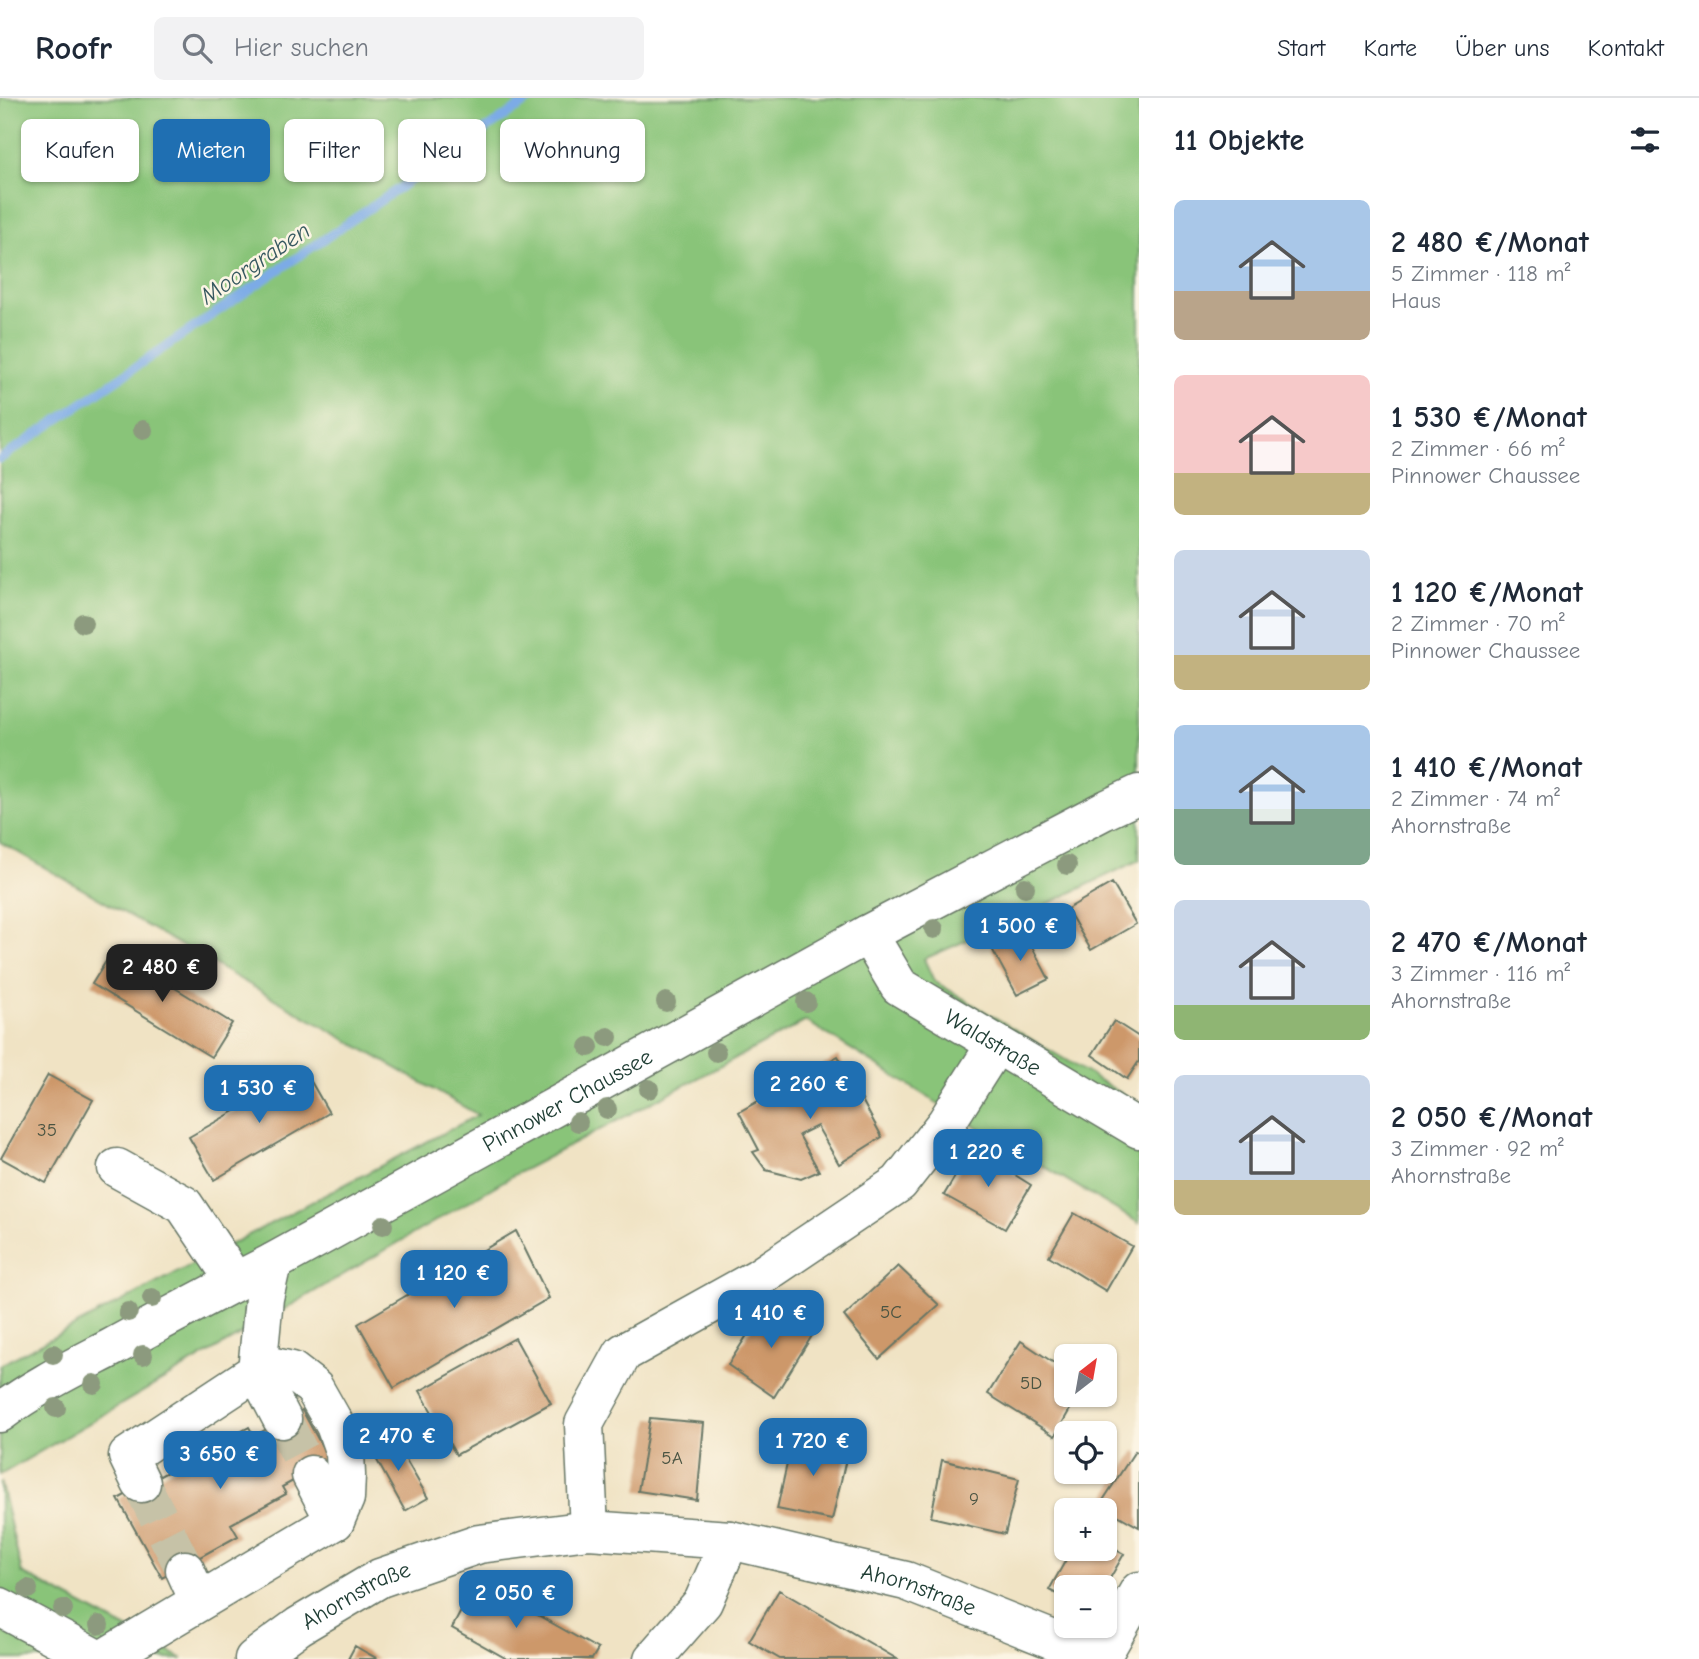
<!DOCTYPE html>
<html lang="de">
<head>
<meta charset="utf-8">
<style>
  :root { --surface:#fff; --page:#f2f2f3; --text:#1f2937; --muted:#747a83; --line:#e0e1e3; --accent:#1f6fb2 }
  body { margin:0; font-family:"Comic Neue",sans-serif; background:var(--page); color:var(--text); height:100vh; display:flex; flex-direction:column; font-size:26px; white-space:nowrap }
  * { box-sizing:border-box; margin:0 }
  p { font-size:23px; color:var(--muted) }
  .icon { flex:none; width:38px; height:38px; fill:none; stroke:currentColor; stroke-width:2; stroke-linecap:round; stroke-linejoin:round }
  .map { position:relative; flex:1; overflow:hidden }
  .side { display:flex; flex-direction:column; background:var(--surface); width:560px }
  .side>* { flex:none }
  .hud { position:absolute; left:21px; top:21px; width:665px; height:63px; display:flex; gap:14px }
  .needle { width:46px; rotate:31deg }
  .buttons { position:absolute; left:1054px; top:1246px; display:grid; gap:14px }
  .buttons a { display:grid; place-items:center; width:63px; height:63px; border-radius:10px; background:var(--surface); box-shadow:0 2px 5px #0004; font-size:35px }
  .price { position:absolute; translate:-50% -60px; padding:0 16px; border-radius:14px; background:var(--accent); color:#fff; font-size:23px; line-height:46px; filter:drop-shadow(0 2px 4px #0008) }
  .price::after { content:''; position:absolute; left:50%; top:42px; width:21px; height:16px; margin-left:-10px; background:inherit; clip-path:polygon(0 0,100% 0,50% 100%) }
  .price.active { background:#222; color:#fff }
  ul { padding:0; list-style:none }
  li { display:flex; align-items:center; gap:21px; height:175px; padding:0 35px }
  li span { display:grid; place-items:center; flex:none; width:196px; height:140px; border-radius:10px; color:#555 }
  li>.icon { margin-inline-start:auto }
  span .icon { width:84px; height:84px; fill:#fffc; stroke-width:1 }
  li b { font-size:30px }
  h2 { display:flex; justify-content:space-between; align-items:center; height:84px; padding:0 35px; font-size:30px }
  .chip { padding:0 24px; border-radius:10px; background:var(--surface); box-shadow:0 2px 5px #0004; font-size:24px; line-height:63px }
  .chip.active { background:var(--accent); color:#fff }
  header { display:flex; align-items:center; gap:42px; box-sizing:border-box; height:98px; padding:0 35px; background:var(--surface); border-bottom:2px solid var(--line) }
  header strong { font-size:33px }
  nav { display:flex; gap:38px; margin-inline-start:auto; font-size:24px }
  .search { width:490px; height:63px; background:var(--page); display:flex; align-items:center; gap:18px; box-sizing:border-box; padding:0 24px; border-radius:10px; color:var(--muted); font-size:26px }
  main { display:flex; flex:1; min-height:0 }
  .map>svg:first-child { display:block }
</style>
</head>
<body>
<header>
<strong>Roofr</strong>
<div class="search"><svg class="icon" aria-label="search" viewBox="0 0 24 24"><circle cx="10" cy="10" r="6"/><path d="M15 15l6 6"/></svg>Hier suchen</div>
<nav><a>Start</a><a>Karte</a><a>Über uns</a><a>Kontakt</a></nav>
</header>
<main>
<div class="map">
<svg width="1139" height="1561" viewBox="0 0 1139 1561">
  <rect width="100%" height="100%" fill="#fcf5e5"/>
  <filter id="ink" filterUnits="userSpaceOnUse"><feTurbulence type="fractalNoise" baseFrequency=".0143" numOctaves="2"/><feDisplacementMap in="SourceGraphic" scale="14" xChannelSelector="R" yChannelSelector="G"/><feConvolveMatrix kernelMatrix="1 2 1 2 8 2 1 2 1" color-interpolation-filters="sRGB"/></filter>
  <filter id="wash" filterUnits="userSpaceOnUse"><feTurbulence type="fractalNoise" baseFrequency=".00686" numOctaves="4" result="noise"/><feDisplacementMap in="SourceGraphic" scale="28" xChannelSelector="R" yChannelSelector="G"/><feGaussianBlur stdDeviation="1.57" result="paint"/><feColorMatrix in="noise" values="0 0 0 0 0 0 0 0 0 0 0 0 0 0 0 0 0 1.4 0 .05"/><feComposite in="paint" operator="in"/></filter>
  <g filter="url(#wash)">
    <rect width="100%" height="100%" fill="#f0e3c4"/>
    <path fill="#89c479" stroke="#548056" stroke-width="2" d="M0,0H1139V762L1033,813L924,861L934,883L1139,1006V1125L934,1003L806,923L514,1077L0,1377V1267L478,1017L0,744Z
      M0,1383L22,1475L183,1561H0Z"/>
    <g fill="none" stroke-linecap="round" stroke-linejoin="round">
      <path stroke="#7cabe6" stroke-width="9" d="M0,361L532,0"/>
    </g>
    <g id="blocks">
      <path fill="#cd986b" d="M1112,785L1136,826L1091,852L1067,811Z
        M1023,832L1049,881L1017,897L991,849Z
        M113,852L232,925L211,959L92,886Z
        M1114,923L1139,939V963L1127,981L1092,957Z
        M838,958L882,1039L839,1066L817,1028L799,1037L819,1073L801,1081L766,1072L753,1054L759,1052L739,1014Z
        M305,973L329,1015L214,1082L189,1039Z
        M48,977L93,1002L46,1085L1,1060Z
        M972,1050L1031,1087L1005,1131L944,1097Z
        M1074,1115L1132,1148L1106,1193L1049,1158Z
        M516,1133L549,1200L394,1290L358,1226Z
        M898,1168L939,1207L879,1261L844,1218Z
        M767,1206L813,1236L774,1299L728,1267Z
        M515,1240L551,1305L456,1357L420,1293Z
        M1021,1243L1066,1273V1297H1078L1055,1338L988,1296Z
        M302,1312L330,1363L282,1389L286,1396L231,1426L238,1438L162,1480L118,1401L249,1329L254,1338Z
        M650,1320L704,1325L697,1402L638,1393Z
        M391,1336L428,1400L405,1413L369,1348Z
        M793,1339L849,1348L832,1422L777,1411Z
        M1135,1353L1139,1355V1429L1100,1407Z
        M942,1362L1019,1381L1005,1436L931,1419Z
        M1104,1446L1124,1456L1105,1489H1066V1501L1049,1492L1072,1451H1104Z
        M477,1483L598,1551L592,1561H507L452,1530Z
        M779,1492L897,1561H780L749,1543Z
        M355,1548L367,1555L378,1561H348Z"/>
    </g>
  </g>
  <g filter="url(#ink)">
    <use href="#blocks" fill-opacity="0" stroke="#687766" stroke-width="2"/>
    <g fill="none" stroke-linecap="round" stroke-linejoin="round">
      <path stroke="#c6c2a7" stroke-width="38" stroke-dasharray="38 19" stroke-linecap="butt" d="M282,1321L311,1377
        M141,1385L185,1472"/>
      <g stroke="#687766" stroke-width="41">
        <g id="minor">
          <path id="s1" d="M868,836L899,888L1139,1031"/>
          <path d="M117,1070L184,1107L235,1183"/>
          <path d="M311,1377L335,1423"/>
          <path d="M141,1385L128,1358L257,1273L264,1200L272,1165"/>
          <path d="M589,1432L584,1326L623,1255L758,1180L899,1085L946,1025L996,946"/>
          <path d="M185,1472L199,1503"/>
          <path d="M0,1509L97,1561"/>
          <path d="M103,1561L335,1423L345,1400L346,1377L345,1355L335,1327L314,1290L292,1273L270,1268L257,1273L282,1321"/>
          <path id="s2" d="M254,1561L299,1528L380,1480L479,1446L589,1432L730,1442L906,1483L1101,1561"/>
          <path d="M653,1561L703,1504L730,1442"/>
          <path d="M1100,1561L1139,1493"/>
        </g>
      </g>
      <g stroke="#687766" stroke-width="41">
        <g id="major">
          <path id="s3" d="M0,1315C34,1289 73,1270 111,1250C165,1221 218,1192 272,1165L868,836L1103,713L1139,696"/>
        </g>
      </g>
      <use href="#minor" stroke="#fff" stroke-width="38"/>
      <use href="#major" stroke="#fff" stroke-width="38"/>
    </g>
    <g fill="#8c9a7e">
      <circle cx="143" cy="332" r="10"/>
      <circle cx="83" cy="525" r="10"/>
      <circle cx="1067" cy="767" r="10"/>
      <circle cx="1025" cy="789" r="10"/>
      <circle cx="934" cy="831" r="10"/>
      <circle cx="666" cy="904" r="10"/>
      <circle cx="806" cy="904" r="10"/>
      <circle cx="608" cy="939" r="10"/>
      <circle cx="589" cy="949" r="10"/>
      <circle cx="716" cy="954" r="10"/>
      <circle cx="649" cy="991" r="10"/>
      <circle cx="607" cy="1011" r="10"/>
      <circle cx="578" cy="1024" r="10"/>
      <circle cx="383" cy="1127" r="10"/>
      <circle cx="152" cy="1200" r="10"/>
      <circle cx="128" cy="1214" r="10"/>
      <circle cx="53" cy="1256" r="10"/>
      <circle cx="143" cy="1257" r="10"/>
      <circle cx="94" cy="1286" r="10"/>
      <circle cx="56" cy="1310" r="10"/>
      <circle cx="28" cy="1491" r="10"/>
      <circle cx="63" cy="1511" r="10"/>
      <circle cx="99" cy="1527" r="10"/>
    </g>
  </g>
  <g text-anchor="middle" stroke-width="5" stroke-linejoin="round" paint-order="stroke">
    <g font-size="19" fill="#4a5442">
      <text x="47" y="1038">35</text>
      <text x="891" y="1220">5C</text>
      <text x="1031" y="1291">5D</text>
      <text x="672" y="1366">5A</text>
      <text x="974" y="1407">9</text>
    </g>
    <g font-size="23" fill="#1f3d34" stroke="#fcf5e5">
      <text dy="8" stroke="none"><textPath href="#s1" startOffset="170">Waldstraße</textPath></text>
      <text dy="8" stroke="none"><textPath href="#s3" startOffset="648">Pinnower Chaussee</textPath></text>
      <text dy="8" stroke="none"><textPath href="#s2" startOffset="702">Ahornstraße</textPath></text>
      <text dy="8" stroke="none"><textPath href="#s2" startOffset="121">Ahornstraße</textPath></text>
    </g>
    <g font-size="24" font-style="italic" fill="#365860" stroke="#fcf5e5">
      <text transform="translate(255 165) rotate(-34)" y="8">Moorgraben</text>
    </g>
  </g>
</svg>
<div class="buttons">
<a><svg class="needle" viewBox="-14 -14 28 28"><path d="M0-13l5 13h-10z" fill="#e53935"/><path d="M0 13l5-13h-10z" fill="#747a83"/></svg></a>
<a><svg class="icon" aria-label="locate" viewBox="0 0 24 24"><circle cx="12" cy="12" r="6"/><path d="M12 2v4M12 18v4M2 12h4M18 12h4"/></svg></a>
<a>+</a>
<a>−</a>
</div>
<b class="price" style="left:1020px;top:865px">1 500 €</b>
<b class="price active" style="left:162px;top:906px">2 480 €</b>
<b class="price" style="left:810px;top:1023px">2 260 €</b>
<b class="price" style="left:259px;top:1027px">1 530 €</b>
<b class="price" style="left:988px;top:1091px">1 220 €</b>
<b class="price" style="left:454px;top:1212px">1 120 €</b>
<b class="price" style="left:771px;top:1252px">1 410 €</b>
<b class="price" style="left:398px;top:1375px">2 470 €</b>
<b class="price" style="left:813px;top:1380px">1 720 €</b>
<b class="price" style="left:220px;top:1393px">3 650 €</b>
<b class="price" style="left:516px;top:1532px">2 050 €</b>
<div class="hud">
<a class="chip">Kaufen</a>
<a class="chip active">Mieten</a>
<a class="chip">Filter</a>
<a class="chip">Neu</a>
<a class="chip">Wohnung</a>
</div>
</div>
<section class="side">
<h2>11 Objekte<svg class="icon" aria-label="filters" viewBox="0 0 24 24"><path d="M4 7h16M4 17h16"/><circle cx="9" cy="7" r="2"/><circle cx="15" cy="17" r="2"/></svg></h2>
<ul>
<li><span style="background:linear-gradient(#a9c7e8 65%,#b9a48a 0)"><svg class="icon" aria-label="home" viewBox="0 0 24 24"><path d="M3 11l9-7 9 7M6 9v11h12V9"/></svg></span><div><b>2 480 €/Monat</b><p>5 Zimmer · 118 m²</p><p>Haus</p></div></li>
<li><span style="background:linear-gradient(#f6c9c9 70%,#c2b280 0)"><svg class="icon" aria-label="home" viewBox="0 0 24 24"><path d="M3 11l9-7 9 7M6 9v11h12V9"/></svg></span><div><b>1 530 €/Monat</b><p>2 Zimmer · 66 m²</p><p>Pinnower Chaussee</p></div></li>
<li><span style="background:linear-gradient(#c9d6e8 75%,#c2b280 0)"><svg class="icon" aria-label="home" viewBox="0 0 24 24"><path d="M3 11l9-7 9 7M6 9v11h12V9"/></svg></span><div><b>1 120 €/Monat</b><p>2 Zimmer · 70 m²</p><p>Pinnower Chaussee</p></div></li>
<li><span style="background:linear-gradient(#a9c7e8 60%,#7fa58c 0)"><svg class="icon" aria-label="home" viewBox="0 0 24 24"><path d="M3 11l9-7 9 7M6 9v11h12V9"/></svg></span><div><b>1 410 €/Monat</b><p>2 Zimmer · 74 m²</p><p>Ahornstraße</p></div></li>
<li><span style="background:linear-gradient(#c9d6e8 75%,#8fb573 0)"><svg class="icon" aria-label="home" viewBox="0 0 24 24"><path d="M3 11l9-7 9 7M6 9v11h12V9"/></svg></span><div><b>2 470 €/Monat</b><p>3 Zimmer · 116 m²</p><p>Ahornstraße</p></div></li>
<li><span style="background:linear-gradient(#c9d6e8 75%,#c2b280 0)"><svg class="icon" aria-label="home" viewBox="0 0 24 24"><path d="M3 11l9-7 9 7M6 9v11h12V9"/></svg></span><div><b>2 050 €/Monat</b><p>3 Zimmer · 92 m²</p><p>Ahornstraße</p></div></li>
</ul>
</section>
</main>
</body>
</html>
